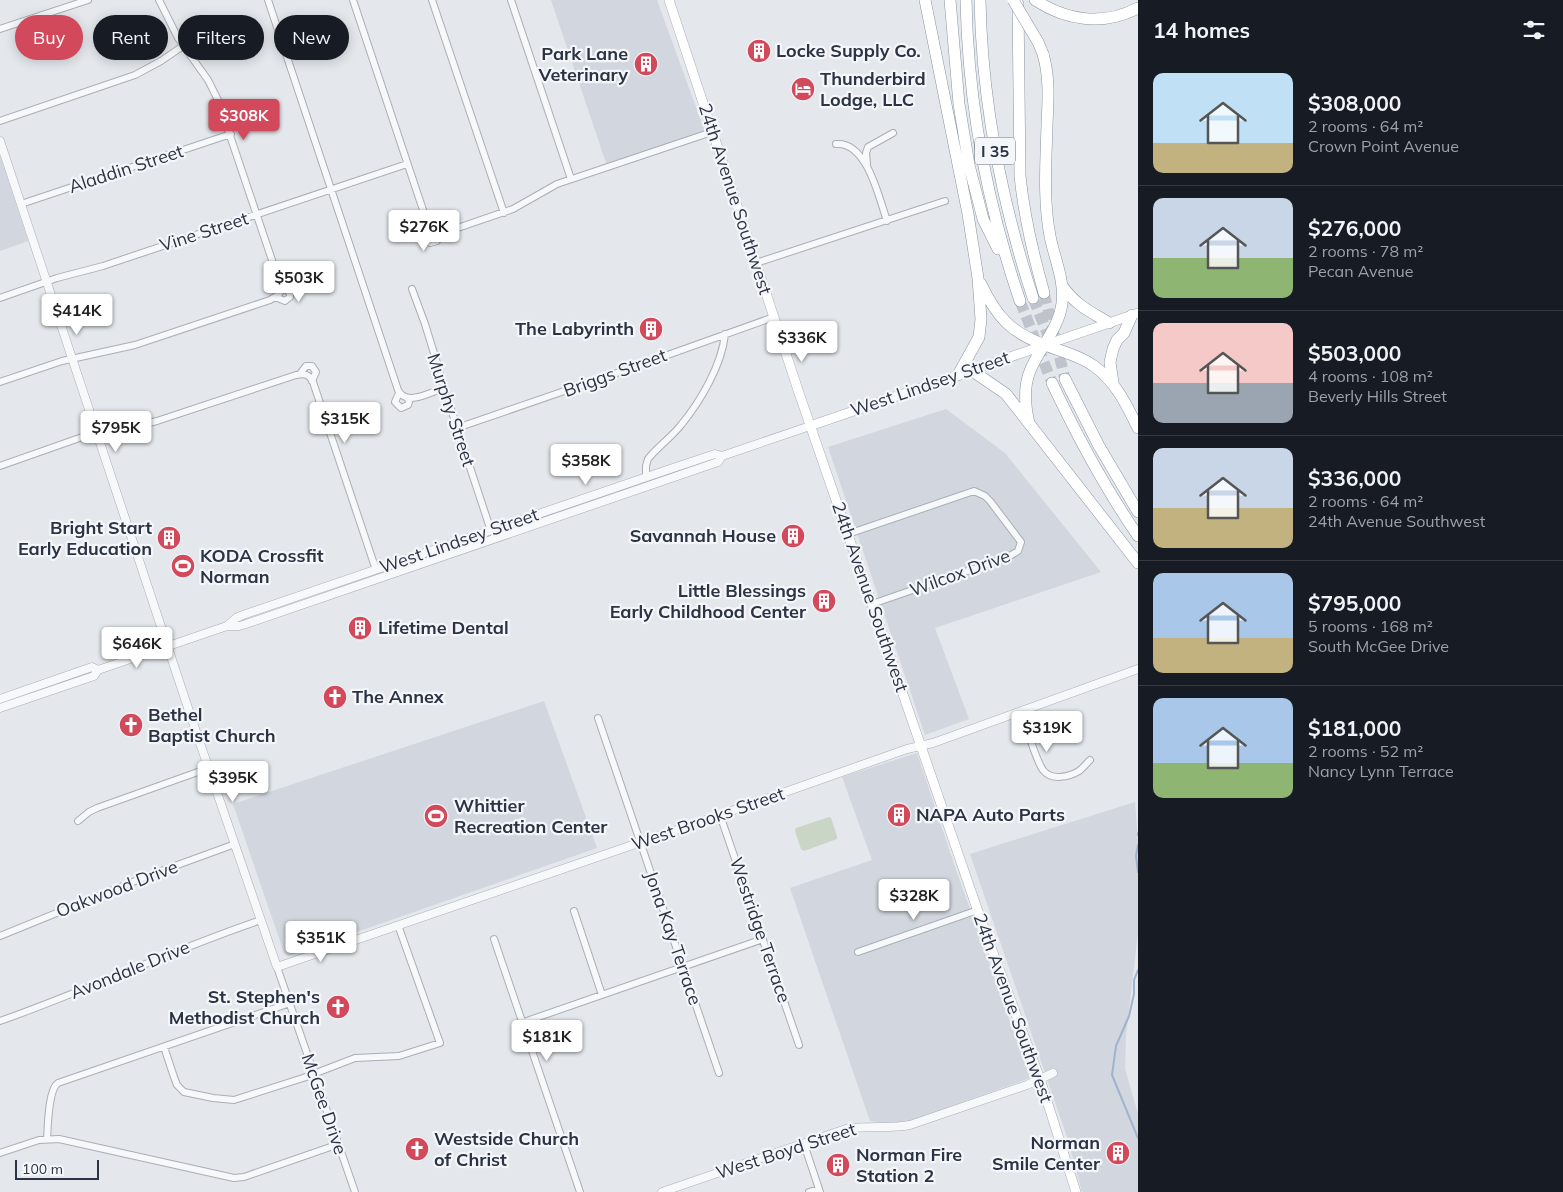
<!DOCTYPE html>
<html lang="en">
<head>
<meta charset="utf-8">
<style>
  :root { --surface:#171b24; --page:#20242c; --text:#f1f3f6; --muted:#9ea1a6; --line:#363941; --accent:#d1495b }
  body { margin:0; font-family:Mulish,sans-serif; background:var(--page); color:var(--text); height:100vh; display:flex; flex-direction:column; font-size:19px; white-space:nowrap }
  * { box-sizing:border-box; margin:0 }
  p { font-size:16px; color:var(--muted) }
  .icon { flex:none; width:28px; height:28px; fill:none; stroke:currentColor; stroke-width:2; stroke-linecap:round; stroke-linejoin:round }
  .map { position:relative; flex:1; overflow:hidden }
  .side { display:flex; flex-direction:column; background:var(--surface); width:425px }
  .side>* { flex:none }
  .guide { position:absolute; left:15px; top:15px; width:475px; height:45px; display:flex; gap:10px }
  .scale { position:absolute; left:15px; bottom:12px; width:84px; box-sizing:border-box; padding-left:5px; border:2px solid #2b3445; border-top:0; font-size:14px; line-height:18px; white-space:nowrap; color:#2b3445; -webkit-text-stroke:4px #f4f6f9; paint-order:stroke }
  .price { position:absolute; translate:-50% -42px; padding:0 11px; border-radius:5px; background:#fff; color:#222; font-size:16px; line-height:32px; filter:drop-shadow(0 1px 2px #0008) }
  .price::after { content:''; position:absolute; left:50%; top:30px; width:15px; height:11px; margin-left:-8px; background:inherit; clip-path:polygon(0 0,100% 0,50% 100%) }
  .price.selected { background:var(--accent); color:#fff }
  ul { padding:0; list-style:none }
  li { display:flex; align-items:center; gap:15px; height:125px; padding:0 15px }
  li+li { border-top:1px solid var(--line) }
  li span { display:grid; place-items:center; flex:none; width:140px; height:100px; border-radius:10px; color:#555 }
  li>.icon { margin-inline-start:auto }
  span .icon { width:60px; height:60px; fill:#fffc; stroke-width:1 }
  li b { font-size:21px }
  h2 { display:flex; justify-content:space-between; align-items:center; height:60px; padding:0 15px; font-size:21px }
  .pill { padding:0 18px; border-radius:22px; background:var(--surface); box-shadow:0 2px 12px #0003; font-size:18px; line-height:45px }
  .pill.selected { background:var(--accent); color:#fff }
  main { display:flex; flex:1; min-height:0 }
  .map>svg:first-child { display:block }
</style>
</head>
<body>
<main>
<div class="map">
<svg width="1138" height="1192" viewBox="0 0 1138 1192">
  <rect width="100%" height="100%" fill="#e4e7ec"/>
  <path fill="#d2d6de" d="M551,0H657L705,132L607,166Z
    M0,156L28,241L0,251Z
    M946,409L1005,453L1101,572L935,628L969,719L925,735L828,447Z
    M544,701L597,848L288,956L284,953L233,804Z
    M917,753L954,864L1030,1078L910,1121L897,1123H884L870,1121L790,888L872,860L842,777Z
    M1135,802L1138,843V932L1126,1036L1125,1069L1138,1114V1192H1082L1068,1140L970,854Z"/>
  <path fill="#c9d6c5" d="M829,817L831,818L837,836V839L804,851L801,849L795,831L796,828Z"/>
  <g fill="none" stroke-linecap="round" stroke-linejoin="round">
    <path stroke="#9fb4cc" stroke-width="2" d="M1138,833V835
      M1138,845L1136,856L1138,872
      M1138,970L1134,980V994L1129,1016L1116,1046L1112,1075L1138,1138"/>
    <path stroke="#bfc3cb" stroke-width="11" stroke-dasharray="11 5.5" stroke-linecap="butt" d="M1044,293L1065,379
      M1033,298L1049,338
      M1020,301L1052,383"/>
    <g stroke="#a9aeb7" stroke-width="8">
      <path id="minor" d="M268,0L398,390C406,407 430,392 444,388
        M353,0L427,222L434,233L446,232L513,209L557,184L712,132
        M432,0L504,213
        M511,0L571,179
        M0,29L88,0
        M0,121L135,75L161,61L183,46
        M836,144C867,141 879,198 887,221
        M867,164L866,153L868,147L893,133
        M21,204L231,134
        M429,227L425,236L430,243L437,241L440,233
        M756,263L945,201
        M412,289L425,324L457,428L491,531
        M275,297L285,301L290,297V293L281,285
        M0,298L57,278L103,266L407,164
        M300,374L306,366H312L316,372L312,381
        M0,382L62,361L135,345L270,300L278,295L281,291L278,278L218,100L208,80L178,38L159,0
        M399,393L395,402L401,408L408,405L409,402L408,398
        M457,428L634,367L774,317
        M0,466L88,435L107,433L157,421L296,375C304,373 309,374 313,382L376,570
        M646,477V466L648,459C657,447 671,438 681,425C700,402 722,365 725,334
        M848,534L974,491L985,496L990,501L1021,542L1018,551L1008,557L872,604
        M1021,711C1026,725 1035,759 1043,770C1051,781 1069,777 1079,771C1083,768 1087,763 1090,760
        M598,718L719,1073
        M720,815L799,1045
        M78,821L89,812L97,808L209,768
        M574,911L602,995
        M0,936L150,875L235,844
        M494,939L580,1192
        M858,952L978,910
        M277,967L355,1192
        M0,1021C88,990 172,950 261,920
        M521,1023L763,939
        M164,1047L174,1077L177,1085L184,1092L213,1098L234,1100L303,1078L355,1058L399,1056L440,1043L398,925
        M47,1139C48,1126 48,1090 58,1083L290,1003
        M804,1144L820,1192
        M0,1153L39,1140L59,1139L234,1178L244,1177L339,1144
        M809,1192L819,1189"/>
    </g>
    <g stroke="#a9aeb7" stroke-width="9">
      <path id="tertiary" d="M0,141L190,714L277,967L720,815L907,749L933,743L1138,669
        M227,626L236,618L243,615L670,469L715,454L722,456
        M0,699L92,667L98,670
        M0,708L94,676L98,670L227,626H239L246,624L683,474L718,462L722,456L810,426
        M662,1192L846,1129C868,1125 889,1129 910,1125L1027,1085L1053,1073"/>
    </g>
    <g stroke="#a9aeb7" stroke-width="10">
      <path id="secondary" d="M669,0L799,393L982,923L1040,1079L1076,1192
        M810,426L1138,313"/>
    </g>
    <g stroke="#8b94a3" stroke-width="12">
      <path id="motorway" d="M925,0L968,214L978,278L981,319L979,337L958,375
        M950,0L959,104L969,165L983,219L998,249
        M966,0C968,103 987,204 1020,301
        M980,0C982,102 1001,200 1033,298
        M1035,0C1067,21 1103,26 1138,8
        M1018,4L1020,176C1024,216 1033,254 1044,293
        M981,284C996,316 1011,333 1045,345C1062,352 1079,355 1094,366C1116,382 1126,404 1138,428
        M1062,286C1078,307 1088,310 1109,323
        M971,370L1006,394L1138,563
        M1065,379L1099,446L1138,512
        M1052,383C1077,436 1105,488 1138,536
        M1113,383L1110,362L1113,349L1117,340L1124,333L1132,315
        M1029,423C1025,406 1023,388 1030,371C1039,348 1059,329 1062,303C1065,281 1054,257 1050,236C1043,199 1046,162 1047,125C1048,101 1050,78 1043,54"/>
    </g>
    <use href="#minor" stroke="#f7f8fa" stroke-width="6"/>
    <use href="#tertiary" stroke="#f7f8fa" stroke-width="8"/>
    <use href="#secondary" stroke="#fff" stroke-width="9"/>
    <use href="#motorway" stroke="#fff" stroke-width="11"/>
    <g stroke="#8b94a3" stroke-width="12" stroke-linecap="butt">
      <path id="motorway-bridge" d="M1013,0L1038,42L1043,54"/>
    </g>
    <use href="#motorway-bridge" stroke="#fff" stroke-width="11"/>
  </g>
  <defs>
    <g id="building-disc" transform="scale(1.25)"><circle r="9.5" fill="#d1495b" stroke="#f4f6f9"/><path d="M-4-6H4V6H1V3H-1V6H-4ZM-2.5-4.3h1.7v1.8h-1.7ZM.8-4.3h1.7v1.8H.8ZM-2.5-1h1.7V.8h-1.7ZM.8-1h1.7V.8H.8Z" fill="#fff"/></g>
    <g id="hotel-disc" transform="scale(1.25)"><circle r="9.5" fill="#d1495b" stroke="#f4f6f9"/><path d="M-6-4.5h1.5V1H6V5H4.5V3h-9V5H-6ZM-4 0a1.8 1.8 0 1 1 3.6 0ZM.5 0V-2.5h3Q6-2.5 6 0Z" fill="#fff"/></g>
    <g id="stadium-disc" transform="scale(1.25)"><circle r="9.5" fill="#d1495b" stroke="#f4f6f9"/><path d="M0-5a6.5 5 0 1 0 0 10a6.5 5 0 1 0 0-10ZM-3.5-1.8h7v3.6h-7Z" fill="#fff"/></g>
    <g id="church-disc" transform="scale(1.25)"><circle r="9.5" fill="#d1495b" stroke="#f4f6f9"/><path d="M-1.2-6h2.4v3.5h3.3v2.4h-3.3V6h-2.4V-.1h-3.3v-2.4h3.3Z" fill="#fff"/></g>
  </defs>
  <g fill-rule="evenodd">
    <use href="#building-disc" x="759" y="51"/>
    <use href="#building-disc" x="646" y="64"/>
    <use href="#hotel-disc" x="803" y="89"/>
    <use href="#building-disc" x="651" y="329"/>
    <use href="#building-disc" x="793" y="536"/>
    <use href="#building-disc" x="169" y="538"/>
    <use href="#stadium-disc" x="183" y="566"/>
    <use href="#building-disc" x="824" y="601"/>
    <use href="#building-disc" x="360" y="628"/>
    <use href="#church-disc" x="335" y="697"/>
    <use href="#church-disc" x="131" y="725"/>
    <use href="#building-disc" x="899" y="815"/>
    <use href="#stadium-disc" x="436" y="816"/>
    <use href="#church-disc" x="338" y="1007"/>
    <use href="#church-disc" x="417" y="1149"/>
    <use href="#building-disc" x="1118" y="1153"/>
    <use href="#building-disc" x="838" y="1165"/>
  </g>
  <g text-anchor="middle" stroke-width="4.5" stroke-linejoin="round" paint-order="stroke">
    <rect fill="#f4f6f9" stroke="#676e7b" stroke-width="1" x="975" y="137.5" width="40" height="27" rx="4"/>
    <g font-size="16" font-weight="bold" fill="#2b3445">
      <text x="995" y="157">I 35</text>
    </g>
    <g font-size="18" font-weight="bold" fill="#2b3445" stroke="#f4f6f9" text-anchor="start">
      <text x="776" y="57">Locke Supply Co.</text>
      <text x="628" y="60" text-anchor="end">Park Lane<tspan x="628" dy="21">Veterinary</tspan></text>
      <text x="820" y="85">Thunderbird<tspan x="820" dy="21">Lodge, LLC</tspan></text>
      <text x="634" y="335" text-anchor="end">The Labyrinth</text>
      <text x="152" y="534" text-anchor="end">Bright Start<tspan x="152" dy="21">Early Education</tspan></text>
      <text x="776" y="542" text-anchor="end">Savannah House</text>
      <text x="200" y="562">KODA Crossfit<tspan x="200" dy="21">Norman</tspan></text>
      <text x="806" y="597" text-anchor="end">Little Blessings<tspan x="806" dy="21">Early Childhood Center</tspan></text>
      <text x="378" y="634">Lifetime Dental</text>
      <text x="352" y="703">The Annex</text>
      <text x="148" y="721">Bethel<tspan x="148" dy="21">Baptist Church</tspan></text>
      <text x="454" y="812">Whittier<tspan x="454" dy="21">Recreation Center</tspan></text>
      <text x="916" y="821">NAPA Auto Parts</text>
      <text x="320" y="1003" text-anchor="end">St. Stephen's<tspan x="320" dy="21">Methodist Church</tspan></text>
      <text x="434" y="1145">Westside Church<tspan x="434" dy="21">of Christ</tspan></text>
      <text x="1100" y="1149" text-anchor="end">Norman<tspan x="1100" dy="21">Smile Center</tspan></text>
      <text x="856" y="1161">Norman Fire<tspan x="856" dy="21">Station 2</tspan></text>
    </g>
    <g font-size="18" fill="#2b3445" stroke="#f4f6f9">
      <text transform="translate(126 169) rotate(-18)" y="6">Aladdin Street</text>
      <text transform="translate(735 199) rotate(72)" y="6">24th Avenue Southwest</text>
      <text transform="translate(204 232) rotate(-18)" y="6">Vine Street</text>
      <text transform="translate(615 373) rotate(-20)" y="6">Briggs Street</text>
      <text transform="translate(930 384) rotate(-19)" y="6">West Lindsey Street</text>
      <text transform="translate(451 410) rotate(72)" y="6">Murphy Street</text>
      <text transform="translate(459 541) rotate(-19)" y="6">West Lindsey Street</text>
      <text transform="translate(960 573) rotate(-20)" y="6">Wilcox Drive</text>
      <text transform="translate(870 597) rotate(71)" y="6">24th Avenue Southwest</text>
      <text transform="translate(708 819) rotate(-19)" y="6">West Brooks Street</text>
      <text transform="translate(117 889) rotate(-21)" y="6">Oakwood Drive</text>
      <text transform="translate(760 930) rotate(71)" y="6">Westridge Terrace</text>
      <text transform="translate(673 938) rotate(71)" y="6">Jona Kay Terrace</text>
      <text transform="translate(130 970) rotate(-22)" y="6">Avondale Drive</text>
      <text transform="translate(1013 1008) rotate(70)" y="6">24th Avenue Southwest</text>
      <text transform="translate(324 1104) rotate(71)" y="6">McGee Drive</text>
      <text transform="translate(786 1151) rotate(-18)" y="6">West Boyd Street</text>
    </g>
  </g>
</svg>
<div class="scale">100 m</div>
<b class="price selected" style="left:244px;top:141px">$308K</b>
<b class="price" style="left:424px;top:252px">$276K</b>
<b class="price" style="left:299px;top:303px">$503K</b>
<b class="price" style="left:77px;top:336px">$414K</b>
<b class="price" style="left:802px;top:363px">$336K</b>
<b class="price" style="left:345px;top:444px">$315K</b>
<b class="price" style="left:116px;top:453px">$795K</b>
<b class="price" style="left:586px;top:486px">$358K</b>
<b class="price" style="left:137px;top:669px">$646K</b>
<b class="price" style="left:1047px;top:753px">$319K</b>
<b class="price" style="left:233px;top:803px">$395K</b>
<b class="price" style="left:914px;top:921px">$328K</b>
<b class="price" style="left:321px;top:963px">$351K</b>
<b class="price" style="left:547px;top:1062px">$181K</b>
<div class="guide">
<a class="pill selected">Buy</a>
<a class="pill">Rent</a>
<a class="pill">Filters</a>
<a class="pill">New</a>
</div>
</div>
<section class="side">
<h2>14 homes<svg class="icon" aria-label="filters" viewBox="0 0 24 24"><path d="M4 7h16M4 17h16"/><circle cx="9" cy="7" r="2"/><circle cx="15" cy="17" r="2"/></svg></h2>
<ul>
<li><span style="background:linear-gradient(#bfe0f5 70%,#c2b280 0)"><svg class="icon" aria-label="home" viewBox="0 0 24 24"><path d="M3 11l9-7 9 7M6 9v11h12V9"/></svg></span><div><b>$308,000</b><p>2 rooms · 64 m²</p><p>Crown Point Avenue</p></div></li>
<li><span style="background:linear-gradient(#c9d6e8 60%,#8fb573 0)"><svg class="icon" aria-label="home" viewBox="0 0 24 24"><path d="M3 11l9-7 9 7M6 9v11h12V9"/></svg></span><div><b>$276,000</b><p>2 rooms · 78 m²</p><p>Pecan Avenue</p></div></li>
<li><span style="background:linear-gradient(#f6c9c9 60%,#9aa5b1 0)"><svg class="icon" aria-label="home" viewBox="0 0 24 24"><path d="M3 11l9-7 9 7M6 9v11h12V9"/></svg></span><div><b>$503,000</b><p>4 rooms · 108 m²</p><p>Beverly Hills Street</p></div></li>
<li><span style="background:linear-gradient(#c9d6e8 60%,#c2b280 0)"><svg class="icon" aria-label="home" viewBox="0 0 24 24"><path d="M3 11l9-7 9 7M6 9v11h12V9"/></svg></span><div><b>$336,000</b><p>2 rooms · 64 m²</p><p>24th Avenue Southwest</p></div></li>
<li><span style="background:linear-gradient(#a9c7e8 65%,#c2b280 0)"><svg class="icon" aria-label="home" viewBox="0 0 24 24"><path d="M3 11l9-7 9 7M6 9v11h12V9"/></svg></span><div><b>$795,000</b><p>5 rooms · 168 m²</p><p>South McGee Drive</p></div></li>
<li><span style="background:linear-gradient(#a9c7e8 65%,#8fb573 0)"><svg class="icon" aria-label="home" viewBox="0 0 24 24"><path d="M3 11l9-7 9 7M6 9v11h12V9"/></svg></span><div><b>$181,000</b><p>2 rooms · 52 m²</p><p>Nancy Lynn Terrace</p></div></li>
</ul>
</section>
</main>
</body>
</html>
